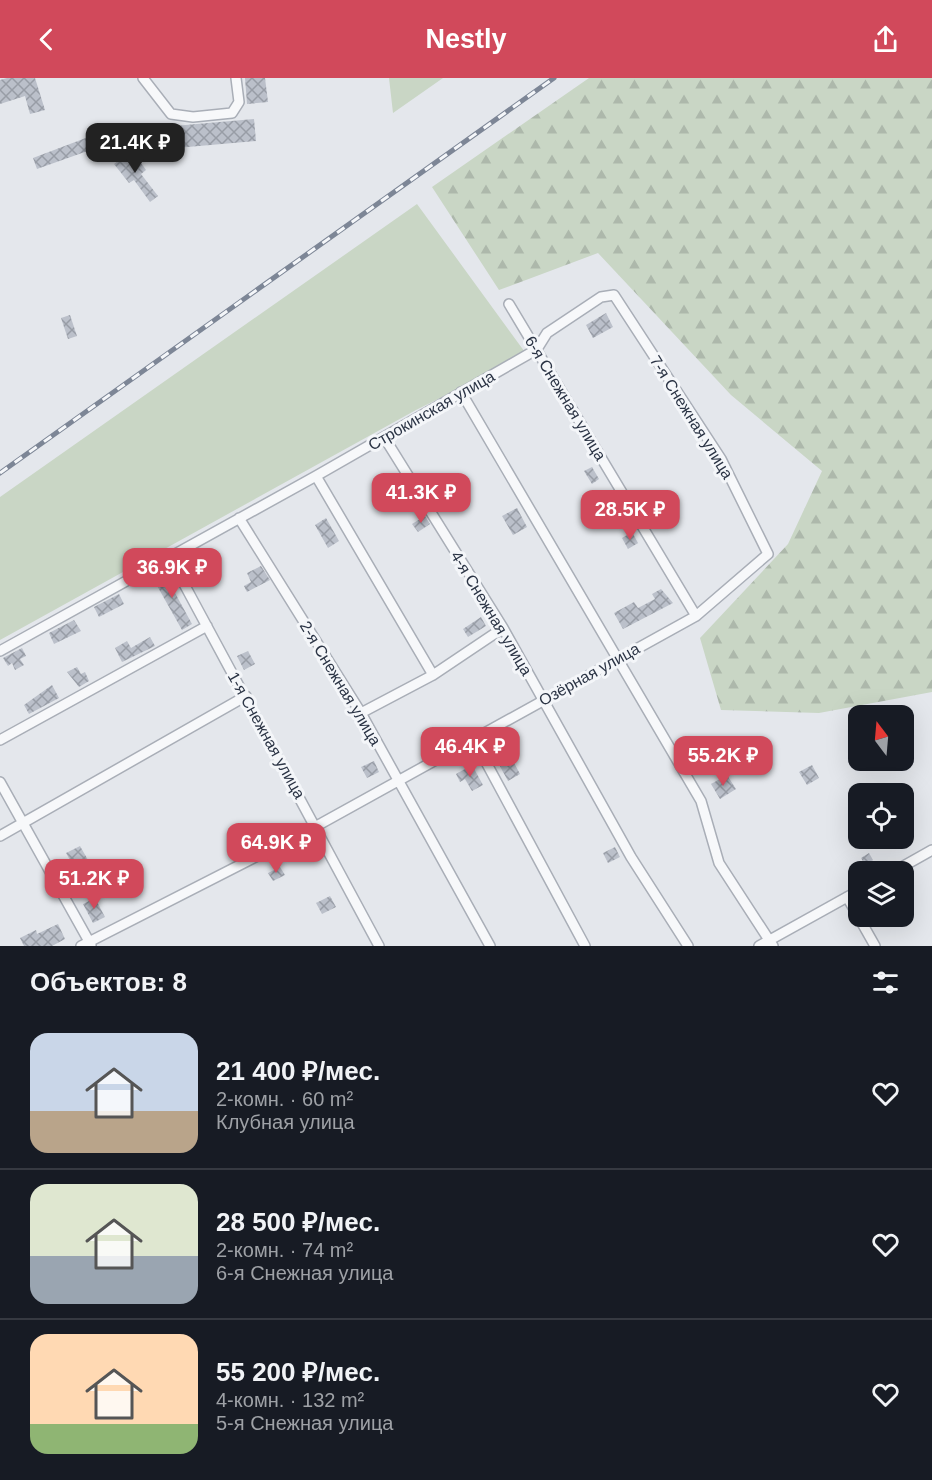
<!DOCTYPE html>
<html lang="ru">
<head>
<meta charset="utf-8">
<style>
  :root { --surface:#171b24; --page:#20242c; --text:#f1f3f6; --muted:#9ea1a6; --line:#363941; --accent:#d1495b }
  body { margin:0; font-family:Arial,sans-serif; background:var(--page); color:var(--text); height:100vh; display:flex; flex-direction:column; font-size:22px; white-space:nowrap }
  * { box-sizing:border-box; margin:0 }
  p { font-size:20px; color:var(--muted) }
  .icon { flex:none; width:33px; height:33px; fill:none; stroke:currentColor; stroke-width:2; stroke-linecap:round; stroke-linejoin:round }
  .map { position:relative; height:868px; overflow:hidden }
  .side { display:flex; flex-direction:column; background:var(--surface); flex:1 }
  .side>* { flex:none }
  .needle { width:39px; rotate:344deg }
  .buttons { position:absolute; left:848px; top:627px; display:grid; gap:12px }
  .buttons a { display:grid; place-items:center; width:66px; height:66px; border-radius:12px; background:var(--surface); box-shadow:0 6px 24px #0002; font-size:30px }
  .price { position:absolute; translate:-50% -51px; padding:0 14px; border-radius:12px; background:var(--accent); color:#fff; font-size:20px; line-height:39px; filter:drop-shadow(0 2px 3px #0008) }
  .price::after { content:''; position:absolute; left:50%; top:36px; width:18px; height:14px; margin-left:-9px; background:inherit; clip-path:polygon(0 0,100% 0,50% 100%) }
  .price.selected { background:#222; color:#fff }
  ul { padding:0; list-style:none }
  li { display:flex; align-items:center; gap:18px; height:150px; padding:0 30px }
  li+li { border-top:2px solid var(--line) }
  li span { display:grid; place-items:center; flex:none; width:168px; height:120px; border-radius:18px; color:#555 }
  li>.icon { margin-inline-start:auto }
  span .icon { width:72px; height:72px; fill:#fffc; stroke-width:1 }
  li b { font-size:26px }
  h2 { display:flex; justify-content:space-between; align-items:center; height:72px; padding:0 30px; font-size:26px }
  header { display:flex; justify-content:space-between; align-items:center; height:78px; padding:0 30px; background:var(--accent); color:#fff; font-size:27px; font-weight:700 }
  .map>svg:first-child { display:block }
</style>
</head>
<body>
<header><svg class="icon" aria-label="back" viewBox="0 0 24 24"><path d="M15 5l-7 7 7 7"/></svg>Nestly<svg class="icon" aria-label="share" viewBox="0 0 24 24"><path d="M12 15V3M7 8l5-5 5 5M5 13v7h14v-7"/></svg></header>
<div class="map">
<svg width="932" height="868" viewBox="0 0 932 868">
  <defs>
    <pattern id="forest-firs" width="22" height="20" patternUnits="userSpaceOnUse" patternTransform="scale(1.5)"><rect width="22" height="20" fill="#c9d6c5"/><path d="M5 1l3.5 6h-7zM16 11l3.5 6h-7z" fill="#adb8ab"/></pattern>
    <pattern id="building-cross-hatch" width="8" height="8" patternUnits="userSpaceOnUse" patternTransform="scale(1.5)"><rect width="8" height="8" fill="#bbc0ca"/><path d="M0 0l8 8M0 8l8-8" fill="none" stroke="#989da6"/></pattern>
  </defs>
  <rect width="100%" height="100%" fill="#e4e7ec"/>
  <path fill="url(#forest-firs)" d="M589,0H932V614L819,635L721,632L700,560L788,466L822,393L731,317L598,175L499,212L432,109Z"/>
  <path fill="#c9d6c5" d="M389,0H443L393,35Z
    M417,126L527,277L416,332L0,562V419Z"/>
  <path fill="url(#building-cross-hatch)" d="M7,0H35L45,32L30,36L25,18L0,26V2Z
    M245,0H265L268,24L247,26Z
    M254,41L256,63L176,70L174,48Z
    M91,58L96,70L37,91L33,80Z
    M132,72L146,92L141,96L158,118L150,124L134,102L129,105L114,86Z
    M606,235L613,249L593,260L586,247Z
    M70,237L77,258L68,261L61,240Z
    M592,389L599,401L592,406L584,393Z
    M517,430L527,449L513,457L502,438Z
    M425,438L430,446L418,454L412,446Z
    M326,440L339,463L328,470L315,447Z
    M632,454L638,465L628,471L622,460Z
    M261,488L270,502L247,514L244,508L251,504L247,495Z
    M162,491L192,546L182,552L151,497Z
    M661,511L673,525L623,551L614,535L634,524L638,530L655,521L652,516Z
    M119,516L124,526L99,539L94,529Z
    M481,539L486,548L468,559L463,551Z
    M74,542L81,553L54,566L49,555Z
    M150,559L155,568L122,584L115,570L127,563L131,570Z
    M22,570L26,578L20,581L24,587L15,592L12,585L8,588L3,580Z
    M248,573L255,586L244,592L237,578Z
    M77,589L81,596L85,594L89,603L79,609L67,594Z
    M52,607L59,620L29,636L24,627Z
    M503,664L520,696L508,703L490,670Z
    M374,683L379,694L367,700L361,689Z
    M472,687L483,707L472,713L465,701L460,704L456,696Z
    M812,687L819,700L807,707L799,694Z
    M727,697L736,711L720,721L711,706Z
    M80,768L88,782L74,789L66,775Z
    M615,769L620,779L608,785L603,775Z
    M869,775L873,782L865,787L861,780Z
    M280,789L285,797L273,803L268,795Z
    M330,818L336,829L322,836L316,825Z
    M95,820L105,839L93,845L83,826Z
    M58,846L65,861L52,868H24L20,860L36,852L37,856Z"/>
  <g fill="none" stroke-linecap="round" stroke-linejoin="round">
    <g stroke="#a9aeb7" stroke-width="12">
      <path id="minor" d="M143,0L171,36L193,39L232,35L239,24L236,0
        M509,226L696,538
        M461,314L701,723L719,785L773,868
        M384,359L503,550L631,779L688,868
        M316,398L433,597
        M239,440L361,635L490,868
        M169,478L379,868
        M0,573L316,398L527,277L537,271L547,255L601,219L614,217L721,381L768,476L696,538L322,745L81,868
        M361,635L433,597L503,550
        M473,660L585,868
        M0,662L207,548
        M0,704L91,867
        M0,758L246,618
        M893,794L932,772
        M847,819L858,838
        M858,838L875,868
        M759,868L858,813"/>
    </g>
    <use href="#minor" stroke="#f7f8fa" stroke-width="9"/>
    <g stroke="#7d8696" stroke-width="5">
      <path id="rail" d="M0,395L554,0"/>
    </g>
    <use href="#rail" stroke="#f4f6f9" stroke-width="3" stroke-dasharray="9" stroke-linecap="butt"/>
  </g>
  <g text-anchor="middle" stroke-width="6" stroke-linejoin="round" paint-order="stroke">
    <g font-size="16" fill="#2b3445" stroke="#f4f6f9">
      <text transform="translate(566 320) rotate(59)" y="6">6-я Снежная улица</text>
      <text transform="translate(431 332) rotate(-30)" y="6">Строкинская улица</text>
      <text transform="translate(692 339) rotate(58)" y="6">7-я Снежная улица</text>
      <text transform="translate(492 535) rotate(59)" y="6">4-я Снежная улица</text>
      <text transform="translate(589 596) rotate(-29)" y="6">Озёрная улица</text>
      <text transform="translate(341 605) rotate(59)" y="6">2-я Снежная улица</text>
      <text transform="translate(267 657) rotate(61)" y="6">1-я Снежная улица</text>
    </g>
  </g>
</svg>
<div class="buttons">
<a><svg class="needle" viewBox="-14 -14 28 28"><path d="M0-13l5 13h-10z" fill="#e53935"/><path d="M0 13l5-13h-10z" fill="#9ea1a6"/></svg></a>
<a><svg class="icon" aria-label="locate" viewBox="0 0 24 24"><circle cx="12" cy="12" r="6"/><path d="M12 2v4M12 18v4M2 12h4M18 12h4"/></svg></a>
<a><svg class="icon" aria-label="layers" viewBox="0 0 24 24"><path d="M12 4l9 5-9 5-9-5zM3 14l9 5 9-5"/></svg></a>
</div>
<b class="price selected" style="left:135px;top:96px">21.4K ₽</b>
<b class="price" style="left:421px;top:446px">41.3K ₽</b>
<b class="price" style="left:630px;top:463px">28.5K ₽</b>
<b class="price" style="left:172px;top:521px">36.9K ₽</b>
<b class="price" style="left:470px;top:700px">46.4K ₽</b>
<b class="price" style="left:723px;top:709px">55.2K ₽</b>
<b class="price" style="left:276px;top:796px">64.9K ₽</b>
<b class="price" style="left:94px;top:832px">51.2K ₽</b>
</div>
<section class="side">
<h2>Объектов: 8<svg class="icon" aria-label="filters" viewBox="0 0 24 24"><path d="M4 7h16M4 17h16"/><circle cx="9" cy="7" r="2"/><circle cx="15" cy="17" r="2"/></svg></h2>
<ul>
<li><span style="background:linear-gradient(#c9d6e8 65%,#b9a48a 0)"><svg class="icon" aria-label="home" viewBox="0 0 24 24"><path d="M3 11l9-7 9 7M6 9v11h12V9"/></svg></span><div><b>21 400 ₽/мес.</b><p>2-комн. · 60 m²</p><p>Клубная улица</p></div><svg class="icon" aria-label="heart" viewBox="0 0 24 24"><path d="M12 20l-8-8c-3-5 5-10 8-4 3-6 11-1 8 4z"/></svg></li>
<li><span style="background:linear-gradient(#dfe7d0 60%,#9aa5b1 0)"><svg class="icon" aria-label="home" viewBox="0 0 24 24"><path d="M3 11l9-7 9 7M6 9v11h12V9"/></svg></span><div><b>28 500 ₽/мес.</b><p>2-комн. · 74 m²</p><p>6-я Снежная улица</p></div><svg class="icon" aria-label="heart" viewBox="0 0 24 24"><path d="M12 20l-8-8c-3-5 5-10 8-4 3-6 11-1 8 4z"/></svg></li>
<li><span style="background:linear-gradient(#ffd9b3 75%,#8fb573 0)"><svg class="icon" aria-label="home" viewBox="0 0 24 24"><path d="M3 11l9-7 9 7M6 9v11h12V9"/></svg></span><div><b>55 200 ₽/мес.</b><p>4-комн. · 132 m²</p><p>5-я Снежная улица</p></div><svg class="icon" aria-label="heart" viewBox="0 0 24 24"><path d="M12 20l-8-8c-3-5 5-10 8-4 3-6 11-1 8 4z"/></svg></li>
</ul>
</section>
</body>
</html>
